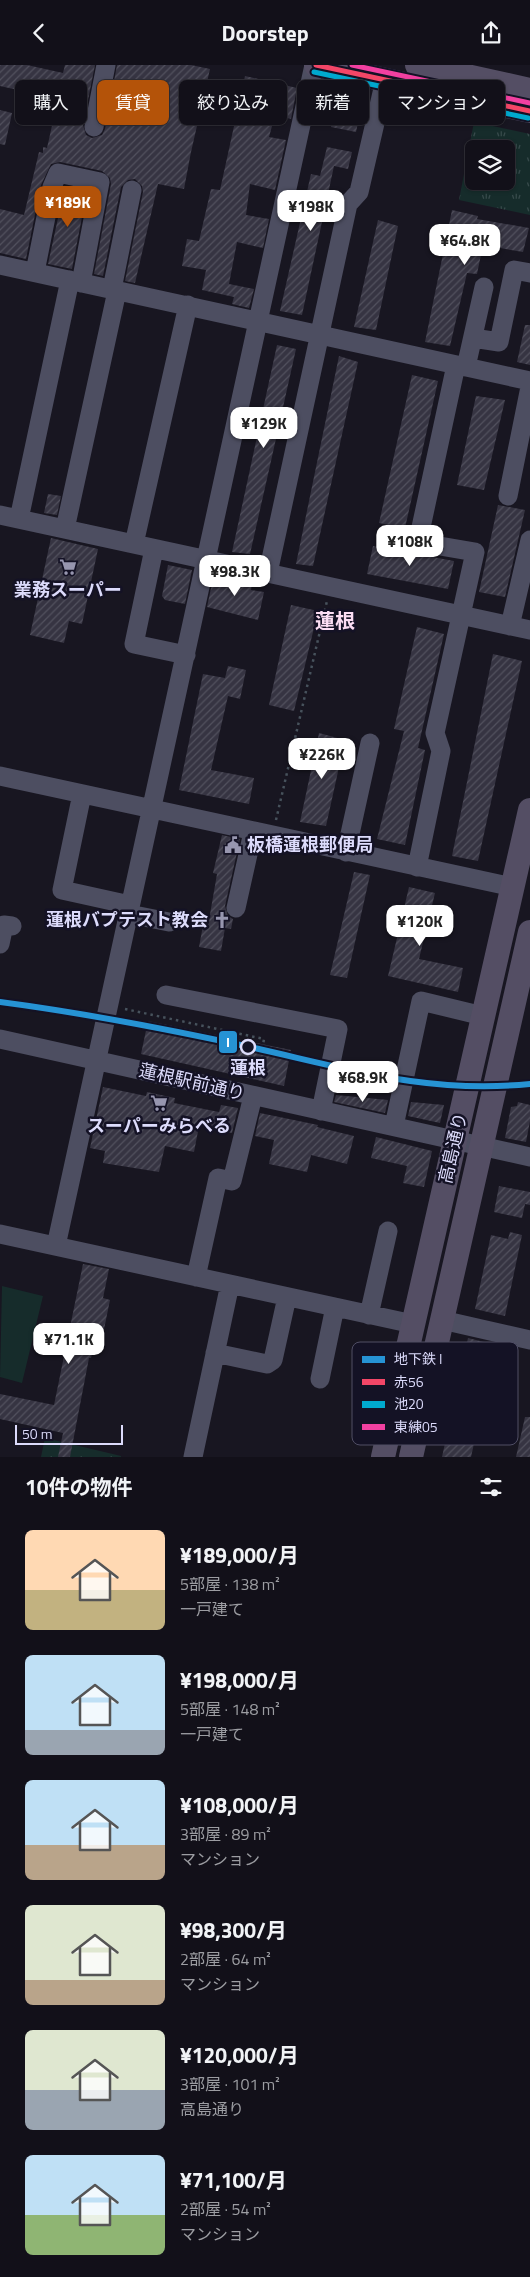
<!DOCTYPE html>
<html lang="ja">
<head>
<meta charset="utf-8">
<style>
  :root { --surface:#121019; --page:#1f1e26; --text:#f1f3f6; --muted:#9c9da2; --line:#313038; --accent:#b45309 }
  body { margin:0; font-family:"Titillium Web","Noto Sans JP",sans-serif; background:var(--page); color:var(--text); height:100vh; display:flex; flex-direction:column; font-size:19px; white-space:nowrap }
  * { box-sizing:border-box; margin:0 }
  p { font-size:16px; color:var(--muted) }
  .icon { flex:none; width:28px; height:28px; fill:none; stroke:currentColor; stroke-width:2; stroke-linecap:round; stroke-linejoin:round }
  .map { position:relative; height:1392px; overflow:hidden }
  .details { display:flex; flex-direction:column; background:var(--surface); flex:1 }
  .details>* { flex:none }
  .banner { position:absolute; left:15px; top:15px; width:500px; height:45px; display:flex; gap:10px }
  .buttons { position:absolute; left:465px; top:75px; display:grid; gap:10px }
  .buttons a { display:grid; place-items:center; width:50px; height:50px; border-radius:8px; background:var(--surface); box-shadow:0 1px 4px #0004,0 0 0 1px var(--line); font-size:25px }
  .scale { position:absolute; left:15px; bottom:12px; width:108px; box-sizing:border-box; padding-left:5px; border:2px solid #dcdbfb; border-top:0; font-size:14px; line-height:18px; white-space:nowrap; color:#dcdbfb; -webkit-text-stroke:4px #141225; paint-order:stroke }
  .price { position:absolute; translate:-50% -42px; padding:0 11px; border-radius:10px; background:#fff; color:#222; font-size:16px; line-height:32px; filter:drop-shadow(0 1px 2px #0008) }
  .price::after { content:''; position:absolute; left:50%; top:30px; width:15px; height:11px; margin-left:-8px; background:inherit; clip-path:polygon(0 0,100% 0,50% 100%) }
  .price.selected { background:var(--accent); color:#fff }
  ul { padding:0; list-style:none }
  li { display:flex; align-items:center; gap:15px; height:125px; padding:0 25px }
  li span { display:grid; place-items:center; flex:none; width:140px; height:100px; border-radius:8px; color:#555 }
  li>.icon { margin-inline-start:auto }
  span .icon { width:60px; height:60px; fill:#fffc; stroke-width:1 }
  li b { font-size:21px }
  h2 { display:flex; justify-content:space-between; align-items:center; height:60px; padding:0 25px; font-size:21px }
  .pill { padding:0 18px; border-radius:8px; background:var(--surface); box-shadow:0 1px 4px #0004,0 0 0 1px var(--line); font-size:18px; line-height:45px }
  .pill.selected { background:var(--accent); color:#fff }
  header { display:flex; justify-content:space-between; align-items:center; height:65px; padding:0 25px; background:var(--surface); font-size:22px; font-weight:700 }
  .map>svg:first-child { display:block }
</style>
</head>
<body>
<header><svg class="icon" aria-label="back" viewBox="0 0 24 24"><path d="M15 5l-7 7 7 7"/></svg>Doorstep<svg class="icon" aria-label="share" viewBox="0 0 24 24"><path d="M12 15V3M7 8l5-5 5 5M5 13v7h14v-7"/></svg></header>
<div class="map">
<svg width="530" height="1392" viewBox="0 0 530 1392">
  <defs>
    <pattern id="grass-tufts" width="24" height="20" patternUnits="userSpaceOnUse" patternTransform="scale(1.25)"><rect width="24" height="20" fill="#162c2b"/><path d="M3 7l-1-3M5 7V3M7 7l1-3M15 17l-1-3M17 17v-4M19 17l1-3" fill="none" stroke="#374a4b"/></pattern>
    <pattern id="building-hatch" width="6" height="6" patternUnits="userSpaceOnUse" patternTransform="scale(1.25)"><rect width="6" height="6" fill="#363442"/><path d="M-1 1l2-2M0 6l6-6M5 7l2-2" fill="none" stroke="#52515e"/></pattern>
  </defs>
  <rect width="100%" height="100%" fill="#181621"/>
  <path fill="url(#grass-tufts)" fill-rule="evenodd" d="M474,57L530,69V150L459,135ZM474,84H506V116H474Z
    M45,1373L121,1391V1392H41Z"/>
  <path fill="#162c2b" d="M2,1221L43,1231L22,1318L0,1312Z"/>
  <path fill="url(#building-hatch)" d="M0,0H27L63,8L65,0H95L83,60L86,70L92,73L102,70L105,64L117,0H191L210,4L191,87L184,124L158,119L135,218L125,216L143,127L142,121L135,114L128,115L121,122L103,211L94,209L111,119L110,113L102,106L60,97L51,99L41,120L26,194L0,188V144L24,150L39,87L43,88V82L47,83L58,34L0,21Z
    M245,11L297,23L291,54L275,50L269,72L286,75L275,125L250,119L246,150L269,154L263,183L237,177L229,219L254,224L249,243L232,239L234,232L202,225L206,205L182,201L187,174L199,176L211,124L220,125Z
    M337,36L362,39L356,67L331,62Z
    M0,45L12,48L5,80L0,79Z
    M327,82L352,87L348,104L334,101L302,250L280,246L311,109L320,111Z
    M65,121L87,126L72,204L48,199Z
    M452,145L478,151L477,154L529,163L523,187L483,180L477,209L467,208L450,281L425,277Z
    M378,155L398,161L376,265L354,262Z
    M525,260H530V300L517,297Z
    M277,280L296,284L269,405L250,489L232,487Z
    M339,291L358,297L313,501L296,499Z
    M412,310L438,316L405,463L379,458Z
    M476,331L505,335L484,425L457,420Z
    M48,429L61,431L57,450L44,448Z
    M498,440L525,445L505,532L479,527Z
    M51,473L98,484L82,559L69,556L64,578L30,570Z
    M373,481L454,496L448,524L367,509Z
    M168,500L192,505L185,539L165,535L162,531Z
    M214,509L252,519L251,525L264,527L258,555L207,542Z
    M291,540L318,546L294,646L269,640Z
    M417,562L444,569L418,683L425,685L405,780L377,774L404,666L394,664Z
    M493,589L522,596L478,796L452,791Z
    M228,601L246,605L240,634L228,631L211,705L254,713L249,739L179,725L203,609L225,613Z
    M319,668L345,675L326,761L300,757Z
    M222,770L240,774L225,841L228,851L233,854L231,864L225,863L221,886L199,882L204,855H209L217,809L213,808Z
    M354,807L370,810L347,913L330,910Z
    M409,822L435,828L419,894L463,903L458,927L388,911Z
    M148,956L291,985L284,1021L141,989Z
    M103,1022L146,1031L147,1027L175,1033L174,1038L219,1047L221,1040L238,1043L232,1068L199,1061L194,1087L165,1081L159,1107L103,1098L105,1086L90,1083Z
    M336,1030L388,1035L385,1048L334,1037Z
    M411,1037L444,1040L440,1058L408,1051Z
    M518,1037L530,1040V1056L526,1077L505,1073L511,1042L517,1041Z
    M260,1048L318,1060L317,1062L354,1071L347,1099L311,1090L307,1107L269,1099L274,1075L255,1071Z
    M376,1072L432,1086L424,1122L403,1118L407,1101L371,1093Z
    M499,1121L530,1127V1140L525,1139L522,1153L494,1147Z
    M510,1167L522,1170L505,1251L475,1244L491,1170L508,1174Z
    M83,1199L109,1204L103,1233L110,1235L101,1279L95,1278L91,1293H89L70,1392H58L63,1368L0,1354V1329L54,1340Z
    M468,1273L496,1280L471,1392H442Z
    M525,1352H530V1392H516Z"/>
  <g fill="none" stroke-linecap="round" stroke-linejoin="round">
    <path stroke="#47525c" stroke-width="2.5" stroke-dasharray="2.5 4" stroke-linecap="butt" d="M276,755L327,536
      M125,944L264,974L263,980"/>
    <path stroke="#4d4e61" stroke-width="19" d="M94,62L106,0
      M0,200L530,316
      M35,207L52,122L58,108L100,117L81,218
      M112,224L132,125
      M473,273L499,277L514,205L530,208
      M466,302L484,222
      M508,431L530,322
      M0,450L530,565
      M19,454L70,215
      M65,464L117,226
      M134,479L188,240
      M154,484L134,579L186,590
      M268,508L348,139L359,127L385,15
      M510,561L530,475
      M0,711L513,822
      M82,729L62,825L130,840
      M346,787L370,678
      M417,802L441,686L435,668L475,487L428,479L420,467L456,300
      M236,843L253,767
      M129,849L169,857
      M0,879L4,860L12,861
      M166,930L338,964L321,1046
      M0,974L530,1092
      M394,1061L421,936L483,951
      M0,1169L413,1259
      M56,1181L314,0
      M196,1212L218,1113L232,1116L253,1031
      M369,1250L388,1166
      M442,1255L530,1275
      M215,1288L267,1299L273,1295L287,1232
      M320,1314L335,1242
      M193,1392L230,1219"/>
    <path stroke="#544e64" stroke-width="24" d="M316,0L530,46
      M417,0L530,25
      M383,1392L530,745
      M411,1392L530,867"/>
    <g stroke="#141225" stroke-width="9">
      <path id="bus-1" d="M316,0L530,46"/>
    </g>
    <g stroke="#141225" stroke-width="9">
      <path id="bus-2" d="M314,7L528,53"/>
    </g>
    <g stroke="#141225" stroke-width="9">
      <path id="bus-3" d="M352,0L530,38"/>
    </g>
    <use href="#bus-1" stroke="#f34667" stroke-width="5"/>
    <use href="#bus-2" stroke="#00a9ce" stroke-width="5"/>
    <use href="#bus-3" stroke="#f240a1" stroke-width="5"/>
    <g stroke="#141225" stroke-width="10">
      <path id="metro-1" d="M0,937C84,948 167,964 250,982C349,1004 427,1029 530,1019"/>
    </g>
    <use href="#metro-1" stroke="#2693d4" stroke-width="6"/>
  </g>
  <defs>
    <g id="supermarket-bare" transform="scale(1.35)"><path d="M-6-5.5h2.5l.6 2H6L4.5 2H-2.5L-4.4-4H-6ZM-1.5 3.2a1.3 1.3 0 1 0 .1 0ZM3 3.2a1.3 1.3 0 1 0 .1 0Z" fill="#9796af" stroke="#141225" stroke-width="2.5" paint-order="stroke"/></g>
    <g id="civic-bare" transform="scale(1.35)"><path d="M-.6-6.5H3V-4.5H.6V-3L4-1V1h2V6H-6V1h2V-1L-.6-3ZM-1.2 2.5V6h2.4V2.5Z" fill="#9796af" stroke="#141225" stroke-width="2.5" paint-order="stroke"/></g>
    <g id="church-bare" transform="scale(1.35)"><path d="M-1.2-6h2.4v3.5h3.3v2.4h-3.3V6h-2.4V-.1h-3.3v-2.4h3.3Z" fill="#9796af" stroke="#141225" stroke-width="2.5" paint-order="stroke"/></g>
  </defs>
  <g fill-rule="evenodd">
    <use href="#supermarket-bare" x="68" y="502"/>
    <use href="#civic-bare" x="233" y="780"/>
    <use href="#church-bare" x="222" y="855"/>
    <use href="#supermarket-bare" x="159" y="1038"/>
  </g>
  <circle fill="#141225" stroke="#dcdbfb" stroke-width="2.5" cx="248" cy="982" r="7"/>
  <g text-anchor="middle" stroke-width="5" stroke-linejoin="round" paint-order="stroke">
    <g font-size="18" font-weight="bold" fill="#dcdbfb" stroke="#141225">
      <text x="68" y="531">業務スーパー</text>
      <text x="247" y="786" text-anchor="start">板橋蓮根郵便局</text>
      <text x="208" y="861" text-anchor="end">蓮根バプテスト教会</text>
      <text x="159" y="1067">スーパーみらべる</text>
    </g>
    <g font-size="18" font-weight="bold" fill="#dcdbfb" stroke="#141225">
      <text x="248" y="1009">蓮根</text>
    </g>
    <g font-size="18" fill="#dcdbfb" stroke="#141225">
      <text transform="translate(192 1017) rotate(13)" y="6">蓮根駅前通り</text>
      <text transform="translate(453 1083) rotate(-77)" y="6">高島通り</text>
    </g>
    <g font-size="20" font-weight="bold" fill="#fbddf3" stroke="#141225">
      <text x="335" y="563">蓮根</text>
    </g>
  </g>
  <rect x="352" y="1277" width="166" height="103" rx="8" fill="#141225" stroke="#504e65" stroke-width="1"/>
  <rect x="362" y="1291" width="23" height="7" fill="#2693d4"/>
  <rect x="362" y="1314" width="23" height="6" fill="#f34667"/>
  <rect x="362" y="1336" width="23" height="7" fill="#00a9ce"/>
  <rect x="362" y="1359" width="23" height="6" fill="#f240a1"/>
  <g font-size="14" fill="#dcdbfb">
    <text x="394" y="1299">地下鉄 I</text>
    <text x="394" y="1322">赤56</text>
    <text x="394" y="1344">池20</text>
    <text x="394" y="1367">東練05</text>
  </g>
  <rect stroke="#141225" stroke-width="2" x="218" y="965" width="20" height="24" rx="5" fill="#2693d4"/>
  <g font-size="14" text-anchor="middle" font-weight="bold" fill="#fff">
    <text x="228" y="982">I</text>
  </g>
</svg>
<div class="buttons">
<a><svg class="icon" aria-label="layers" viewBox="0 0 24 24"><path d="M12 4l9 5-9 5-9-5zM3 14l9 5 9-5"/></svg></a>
</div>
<div class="scale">50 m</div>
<b class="price selected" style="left:68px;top:163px">¥189K</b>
<b class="price" style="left:311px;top:167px">¥198K</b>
<b class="price" style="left:465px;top:201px">¥64.8K</b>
<b class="price" style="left:264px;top:384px">¥129K</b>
<b class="price" style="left:410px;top:502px">¥108K</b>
<b class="price" style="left:235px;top:532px">¥98.3K</b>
<b class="price" style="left:322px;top:715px">¥226K</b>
<b class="price" style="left:420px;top:882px">¥120K</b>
<b class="price" style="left:363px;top:1038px">¥68.9K</b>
<b class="price" style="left:69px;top:1300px">¥71.1K</b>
<div class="banner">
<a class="pill">購入</a>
<a class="pill selected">賃貸</a>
<a class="pill">絞り込み</a>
<a class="pill">新着</a>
<a class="pill">マンション</a>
</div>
</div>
<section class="details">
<h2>10件の物件<svg class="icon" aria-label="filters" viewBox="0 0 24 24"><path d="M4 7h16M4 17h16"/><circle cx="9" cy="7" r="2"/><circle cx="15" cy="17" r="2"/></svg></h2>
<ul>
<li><span style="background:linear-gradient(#ffd9b3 60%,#c2b280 0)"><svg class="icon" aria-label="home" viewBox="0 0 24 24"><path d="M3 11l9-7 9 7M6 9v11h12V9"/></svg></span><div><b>¥189,000/月</b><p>5部屋 · 138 m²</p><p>一戸建て</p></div></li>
<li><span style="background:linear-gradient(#bfe0f5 75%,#9aa5b1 0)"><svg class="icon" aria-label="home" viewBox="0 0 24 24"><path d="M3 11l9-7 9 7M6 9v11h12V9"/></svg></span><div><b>¥198,000/月</b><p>5部屋 · 148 m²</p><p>一戸建て</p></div></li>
<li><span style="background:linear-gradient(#bfe0f5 65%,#b9a48a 0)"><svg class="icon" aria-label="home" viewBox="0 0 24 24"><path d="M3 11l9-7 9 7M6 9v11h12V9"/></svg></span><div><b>¥108,000/月</b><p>3部屋 · 89 m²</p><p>マンション</p></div></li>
<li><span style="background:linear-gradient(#dfe7d0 75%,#b9a48a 0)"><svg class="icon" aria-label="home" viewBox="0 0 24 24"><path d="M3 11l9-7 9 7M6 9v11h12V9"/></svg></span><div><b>¥98,300/月</b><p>2部屋 · 64 m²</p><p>マンション</p></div></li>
<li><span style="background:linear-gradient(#dfe7d0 60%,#9aa5b1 0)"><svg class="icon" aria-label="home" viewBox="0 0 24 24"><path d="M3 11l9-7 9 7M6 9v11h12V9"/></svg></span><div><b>¥120,000/月</b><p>3部屋 · 101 m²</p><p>高島通り</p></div></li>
<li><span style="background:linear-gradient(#bfe0f5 60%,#8fb573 0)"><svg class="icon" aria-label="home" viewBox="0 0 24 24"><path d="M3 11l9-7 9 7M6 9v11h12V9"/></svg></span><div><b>¥71,100/月</b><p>2部屋 · 54 m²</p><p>マンション</p></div></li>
</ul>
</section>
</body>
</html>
